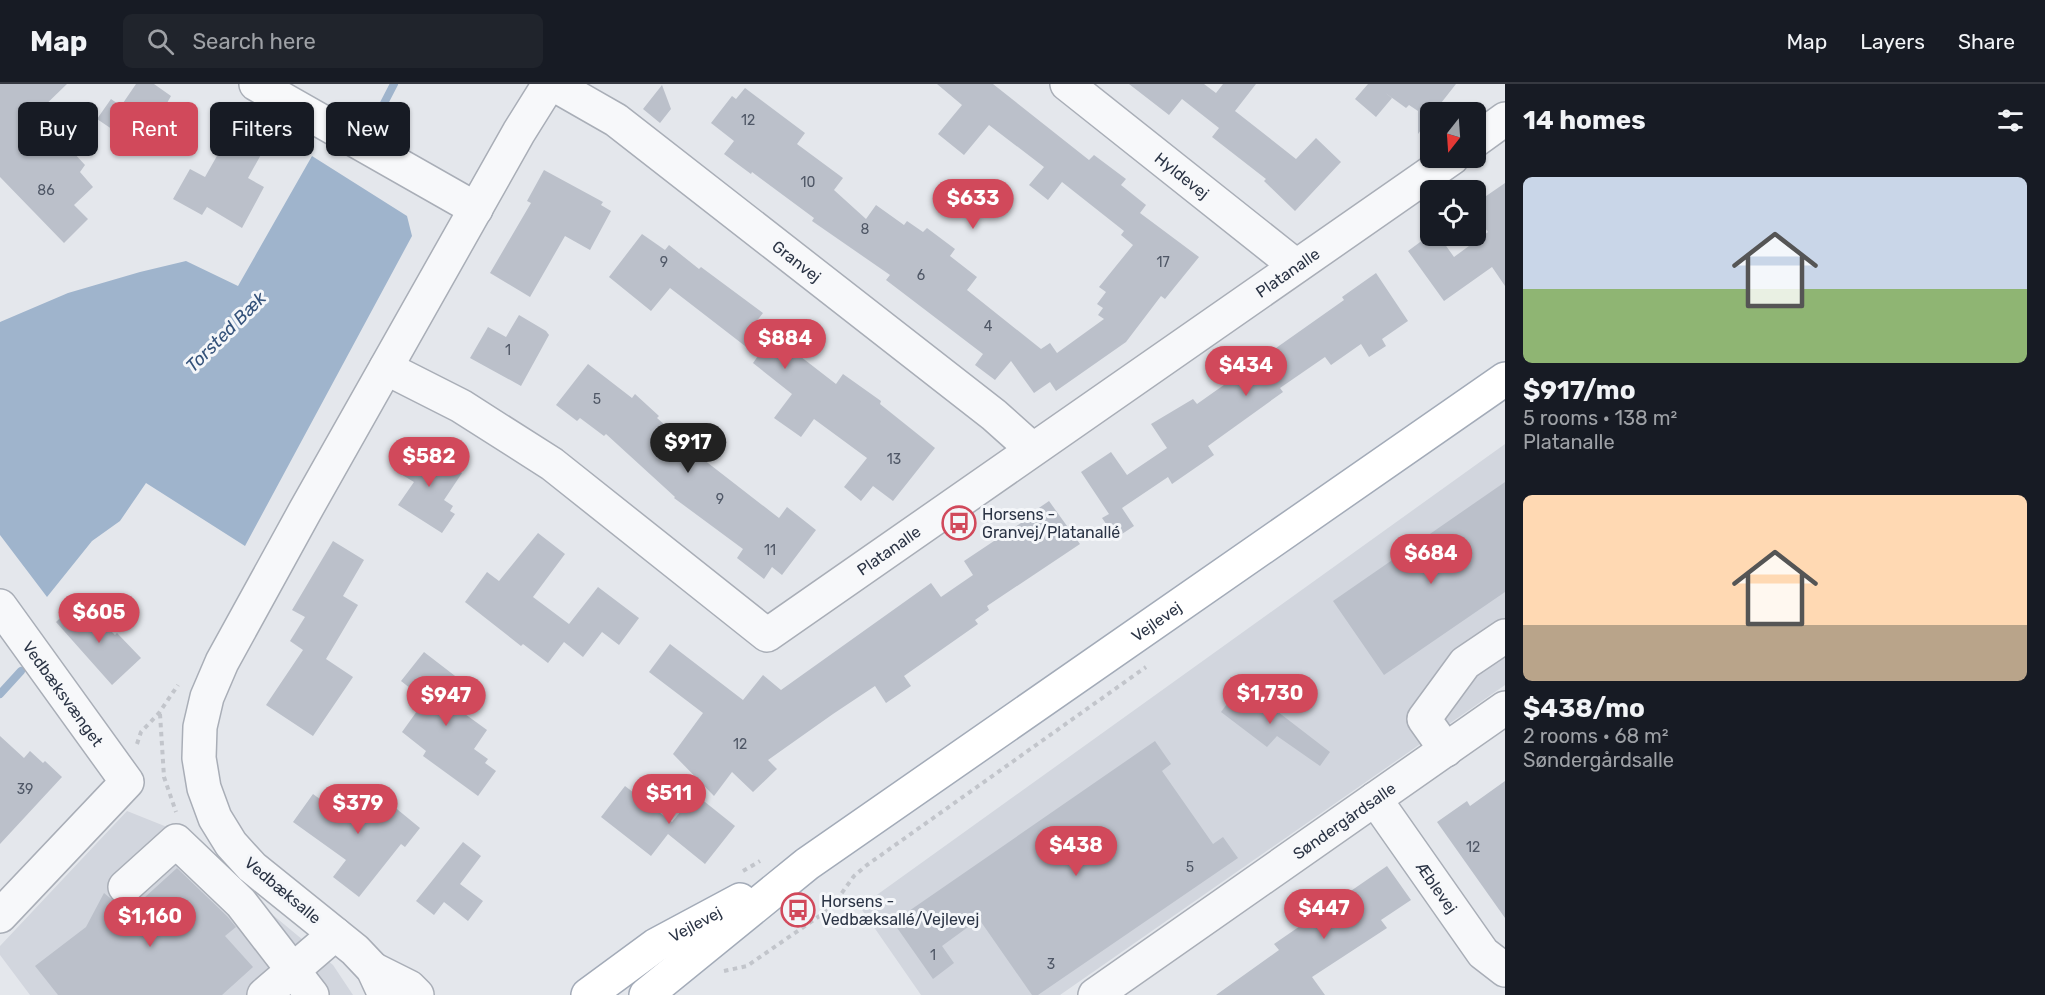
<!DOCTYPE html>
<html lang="en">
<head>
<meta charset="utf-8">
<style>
  :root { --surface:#171b24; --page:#20242c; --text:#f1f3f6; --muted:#9ea1a6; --line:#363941; --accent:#d1495b }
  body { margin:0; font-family:Rubik,sans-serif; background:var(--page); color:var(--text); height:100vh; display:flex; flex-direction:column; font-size:22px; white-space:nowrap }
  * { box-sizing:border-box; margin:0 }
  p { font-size:20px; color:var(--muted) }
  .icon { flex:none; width:33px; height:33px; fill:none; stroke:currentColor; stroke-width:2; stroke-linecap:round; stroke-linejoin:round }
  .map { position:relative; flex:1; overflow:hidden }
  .side { display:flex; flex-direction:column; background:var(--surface); width:540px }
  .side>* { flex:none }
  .banner { position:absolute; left:18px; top:18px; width:570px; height:54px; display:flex; gap:12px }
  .needle { width:39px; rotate:197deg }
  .tools { position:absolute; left:1420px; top:18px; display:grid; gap:12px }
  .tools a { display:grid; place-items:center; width:66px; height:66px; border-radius:9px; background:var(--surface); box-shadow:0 2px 4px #0004; font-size:30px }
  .price { position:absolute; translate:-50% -51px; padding:0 14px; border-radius:21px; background:var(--accent); color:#fff; font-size:20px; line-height:39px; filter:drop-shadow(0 2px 3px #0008) }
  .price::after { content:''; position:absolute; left:50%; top:36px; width:18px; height:14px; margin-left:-9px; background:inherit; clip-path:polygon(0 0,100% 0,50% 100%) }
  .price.on { background:#222; color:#fff }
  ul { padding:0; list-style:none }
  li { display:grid; align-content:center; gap:12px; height:318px; padding:0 18px }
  li span { display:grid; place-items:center; height:186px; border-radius:9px; color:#555 }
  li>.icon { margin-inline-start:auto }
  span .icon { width:108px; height:108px; fill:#fffc; stroke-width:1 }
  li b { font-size:26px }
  h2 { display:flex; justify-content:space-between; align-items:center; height:72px; padding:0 18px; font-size:26px }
  .pill { padding:0 21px; border-radius:9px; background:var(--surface); box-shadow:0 2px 4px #0004; font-size:21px; line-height:54px }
  .pill.on { background:var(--accent); color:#fff }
  header { display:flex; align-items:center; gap:36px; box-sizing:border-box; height:84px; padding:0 30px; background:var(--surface); border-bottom:2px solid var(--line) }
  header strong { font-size:28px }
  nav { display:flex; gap:33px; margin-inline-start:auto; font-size:21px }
  .search { width:420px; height:54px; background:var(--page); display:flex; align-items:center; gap:15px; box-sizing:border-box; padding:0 21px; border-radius:9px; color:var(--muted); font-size:22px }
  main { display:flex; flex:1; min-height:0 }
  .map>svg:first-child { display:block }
</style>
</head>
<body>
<header>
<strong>Map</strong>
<div class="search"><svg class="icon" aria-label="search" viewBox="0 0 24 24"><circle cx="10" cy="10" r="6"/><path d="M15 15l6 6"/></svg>Search here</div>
<nav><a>Map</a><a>Layers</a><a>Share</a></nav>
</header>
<main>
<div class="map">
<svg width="1505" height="911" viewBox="0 0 1505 911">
  <rect width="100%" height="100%" fill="#e4e7ec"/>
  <path fill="#d2d6de" d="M1505,360V601L1060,911H921L860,823Z
    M127,727L177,747L208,777L333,881L353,911H30L0,871V862Z"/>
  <path fill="#9fb4cc" d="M312,72L407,132L412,152L245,462L146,399L120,437L92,457L47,513L0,451V238L68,209L140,188L186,177L238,202Z"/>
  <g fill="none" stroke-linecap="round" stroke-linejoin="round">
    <path stroke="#9fb4cc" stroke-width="8" d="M381,25L394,0
      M0,610L21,587"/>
  </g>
  <path fill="#bbc0ca" d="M0,0H67L37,29L85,81L80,88L93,103L74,121L88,135L64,159L0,93Z
    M136,0H154L171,12L167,19L177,26L158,54L148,47L137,62L97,35L111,15L121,22Z
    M937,0H993L1089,76L1094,71L1126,95L1121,101L1146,121L1140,129L1199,173L1165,215L1161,212L1126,258L1056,307L1050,298L1034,309L1011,277L995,296L975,281L983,270L886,196L890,191L812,137L814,134L752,88L751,90L724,70L734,57L711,39L732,12L736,15L745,4L805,49L797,60L843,94L834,106L866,135L876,121L904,141L907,137L923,148L927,144L955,165L950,172L977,193L967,206L1041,265L1050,259L1057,269L1104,235L1098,231L1103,224L1097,220L1106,208L1099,203L1133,161L1121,151L1124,147L1062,98L1048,116L1029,101L1044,83L989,41L964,71L938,50L962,21Z
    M1129,0H1204L1216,9L1223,0H1256L1235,27L1296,75L1316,54L1341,78L1295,127L1264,97L1266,95L1212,53L1219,44L1182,15L1169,31Z
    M1368,0H1456L1434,28H1431V33L1418,50V27L1409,21L1406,24L1384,8L1392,14L1376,33L1355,15Z
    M662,1L671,25L660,39L643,25Z
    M230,49L263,67L248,94L264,103L242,144L207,123L202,131L173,115L190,85L205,93Z
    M544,86L603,118L601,121L611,127L590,166L565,152L530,213L490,189L531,119L527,117Z
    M1505,99V202L1492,183L1444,217L1408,167L1431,150V152H1439L1454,173L1488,148L1476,132V119Z
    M642,150L665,166L669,161L699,185L701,183L763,229L756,238L836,300L843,290L881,317L880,320L935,364L893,417L873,402L861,417L844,403L867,374L814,335L801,353L774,334L792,310L753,279L758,272L670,204L651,227L609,193Z
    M1376,189L1408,237L1382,255L1386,262L1369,273L1361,260L1331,281L1325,273L1280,304L1283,308L1208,362L1214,371L1172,400L1168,393L1122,424L1134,442L1116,454L1102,434L1109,430L1081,388L1111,368L1127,391L1167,364L1151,340L1193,315L1197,320L1344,216L1342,213Z
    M519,231L546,247L549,251L521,302L470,274L488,243L506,253Z
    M588,280L632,314L635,310L659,332L657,334L708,379L779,434L787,423L816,446L782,491L772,483L764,495L737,474L743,465L674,414L675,413L606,350L604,352L580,334L577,337L556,321Z
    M418,360L462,389L444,416L453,422L450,427L455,430L442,449L398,421L414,398L399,389Z
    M1505,398V508L1384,591L1333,517Z
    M1049,417L1080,460L987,522L989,526L975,536L978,540L904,592L911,602L886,619L875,602L833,630L768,676L777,685L753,708L732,688L714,712L673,670L703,629L649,588L670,560L743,616L763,591L781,606L931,499L941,513L973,491L964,477L1021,439L1020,437Z
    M538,449L565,470L533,513L569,540L598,503L639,534L619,561L602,548L583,573L564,558L548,579L523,560L521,562L465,518L487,488L499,497Z
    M333,457L364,476L343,512L358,521L326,575L353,593L313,652L266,621L303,566L290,557L305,533L292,526Z
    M77,518L102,544L105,541L115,551L117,549L141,574L112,601L56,538Z
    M424,568L459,595L443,614L487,646L474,665L488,675L485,679L496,687L478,712L423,672L426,667L402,648L425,616L401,597Z
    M1242,600L1330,668L1320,682L1277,652L1267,663L1221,628Z
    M0,652L24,674L30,667L43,679L45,677L62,693L0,760Z
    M1155,657L1171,680L1162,687L1213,760L1223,753L1238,774L1038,911H1032L979,835L942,862L954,879L933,895L893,838Z
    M1505,697V834L1437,738L1467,717L1470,722Z
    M360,701L390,724L392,721L420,744L405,763L401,760L359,813L333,793L346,776L293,738L313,710L339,729Z
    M625,702L672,738L695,710L735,742L705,780L668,750L651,772L601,733Z
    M463,758L481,772L460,800L483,817L468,837L444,818L434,831L416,817Z
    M1387,782L1411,816L1381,836L1387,844L1312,893L1325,911H1216L1279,866L1274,860Z
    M177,784L227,832L236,843L225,852L253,883L222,911H58L35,882L86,843L104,809L119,821L133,824Z"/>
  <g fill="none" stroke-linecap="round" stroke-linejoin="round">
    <g stroke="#a9aeb7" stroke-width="36">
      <g id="minor">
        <path d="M256,0L476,125"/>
        <path id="s1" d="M553,0L616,36L994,331L1032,365"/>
        <path id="s2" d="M1067,0L1296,182"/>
        <path d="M1476,56L1505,35"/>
        <path id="s3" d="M386,284L461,322L552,380L767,551L1452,74"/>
        <path id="s4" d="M0,522L127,698L0,832"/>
        <path d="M1446,666L1424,635L1465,579L1505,552"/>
        <path id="s5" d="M1375,715L1483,869L1505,886"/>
        <path d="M125,803L176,757L241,819L312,911"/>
        <path d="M373,885L409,903L417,911"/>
        <path d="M264,911L335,850"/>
        <path d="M385,911L373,885L355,866L252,783L231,760L215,734L204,704L199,674L200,643L207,613L222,578L305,427L519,48L549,0"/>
        <path id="s6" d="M1095,911L1505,624"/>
      </g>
    </g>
    <g stroke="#a3abb8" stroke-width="36">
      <g id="major">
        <path id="s7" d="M588,911L656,861L740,816"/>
        <path id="s8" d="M646,911L807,780L1505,295"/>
      </g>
    </g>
    <path stroke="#c2c5cb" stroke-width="4" stroke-dasharray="4.5 4.5" stroke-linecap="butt" d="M160,630L164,693L176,728
      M137,660L141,648L159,629L178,601
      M743,787L760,777
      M724,887L747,882L831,824L854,792L867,781L1146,583"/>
    <use href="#minor" stroke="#f7f8fa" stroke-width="33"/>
    <use href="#major" stroke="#fff" stroke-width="33"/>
  </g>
  <defs>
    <g id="bus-ring" transform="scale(1.725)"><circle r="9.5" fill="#f4f6f9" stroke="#d1495b" stroke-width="1.5"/><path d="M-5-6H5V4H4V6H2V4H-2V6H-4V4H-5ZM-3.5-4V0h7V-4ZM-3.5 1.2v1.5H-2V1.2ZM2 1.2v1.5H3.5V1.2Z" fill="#d1495b"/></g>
  </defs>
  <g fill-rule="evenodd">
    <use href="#bus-ring" x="959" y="439"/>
    <use href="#bus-ring" x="798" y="826"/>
  </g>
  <g text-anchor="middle" stroke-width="6" stroke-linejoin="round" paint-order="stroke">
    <g font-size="14" fill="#4f5766">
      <text x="748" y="41">12</text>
      <text x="808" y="103">10</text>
      <text x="46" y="111">86</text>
      <text x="865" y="150">8</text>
      <text x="664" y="183">9</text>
      <text x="1163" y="183">17</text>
      <text x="921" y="196">6</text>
      <text x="988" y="247">4</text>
      <text x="508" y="271">1</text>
      <text x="597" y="320">5</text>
      <text x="894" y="380">13</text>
      <text x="720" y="420">9</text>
      <text x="770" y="471">11</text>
      <text x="740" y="665">12</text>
      <text x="25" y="710">39</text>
      <text x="1473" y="768">12</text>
      <text x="1190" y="788">5</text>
      <text x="933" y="876">1</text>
      <text x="1051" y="885">3</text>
    </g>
    <g font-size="16" fill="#2b3445" stroke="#f4f6f9">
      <text dy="6" stroke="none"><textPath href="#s2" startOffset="147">Hyldevej</textPath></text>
      <text dy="6" stroke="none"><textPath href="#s1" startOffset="302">Granvej</textPath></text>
      <text dy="6" stroke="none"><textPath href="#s3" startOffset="1101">Platanalle</textPath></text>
      <text dy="6" stroke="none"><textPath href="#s3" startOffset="615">Platanalle</textPath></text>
      <text dy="6" stroke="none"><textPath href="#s8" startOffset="633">Vejlevej</textPath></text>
      <text dy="6" stroke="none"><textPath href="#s4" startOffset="108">Vedbæksvænget</textPath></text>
      <text dy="6" stroke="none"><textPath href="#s6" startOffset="304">Søndergårdsalle</textPath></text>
      <text dy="6" stroke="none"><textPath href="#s5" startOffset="108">Æblevej</textPath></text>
      <text transform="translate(283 806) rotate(40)" y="6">Vedbæksalle</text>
      <text dy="6" stroke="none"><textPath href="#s7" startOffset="129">Vejlevej</textPath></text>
    </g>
    <g font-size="16" fill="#2b3445" stroke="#f4f6f9" text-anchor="start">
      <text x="982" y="436">Horsens -<tspan x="982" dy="18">Granvej/Platanallé</tspan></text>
      <text x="821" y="823">Horsens -<tspan x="821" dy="18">Vedbæksallé/Vejlevej</tspan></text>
    </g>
    <g font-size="18" font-style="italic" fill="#34527a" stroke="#f4f6f9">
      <text transform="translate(226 248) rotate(-45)" y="6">Torsted Bæk</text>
    </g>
  </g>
</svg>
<div class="tools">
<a><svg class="needle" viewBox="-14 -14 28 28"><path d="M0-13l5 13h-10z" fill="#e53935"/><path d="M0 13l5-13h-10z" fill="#9ea1a6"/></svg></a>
<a><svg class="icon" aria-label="locate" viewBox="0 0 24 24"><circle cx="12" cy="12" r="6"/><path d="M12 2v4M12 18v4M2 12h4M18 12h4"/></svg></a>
</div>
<b class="price" style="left:973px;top:146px">$633</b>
<b class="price" style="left:785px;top:286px">$884</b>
<b class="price" style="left:1246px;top:313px">$434</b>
<b class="price on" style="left:688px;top:390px">$917</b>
<b class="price" style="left:429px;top:404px">$582</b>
<b class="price" style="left:1431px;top:501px">$684</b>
<b class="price" style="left:99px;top:560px">$605</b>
<b class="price" style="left:1270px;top:641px">$1,730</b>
<b class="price" style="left:446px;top:643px">$947</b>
<b class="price" style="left:669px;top:741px">$511</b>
<b class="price" style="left:358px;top:751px">$379</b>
<b class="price" style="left:1076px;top:793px">$438</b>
<b class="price" style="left:1324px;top:856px">$447</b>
<b class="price" style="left:150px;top:864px">$1,160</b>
<div class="banner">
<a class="pill">Buy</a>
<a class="pill on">Rent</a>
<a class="pill">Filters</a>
<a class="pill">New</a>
</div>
</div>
<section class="side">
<h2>14 homes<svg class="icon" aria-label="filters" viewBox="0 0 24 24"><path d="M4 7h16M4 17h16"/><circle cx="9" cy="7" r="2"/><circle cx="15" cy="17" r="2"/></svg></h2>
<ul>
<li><span style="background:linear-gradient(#c9d6e8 60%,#8fb573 0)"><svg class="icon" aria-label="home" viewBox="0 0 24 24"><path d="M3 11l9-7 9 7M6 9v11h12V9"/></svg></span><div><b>$917/mo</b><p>5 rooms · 138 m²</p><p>Platanalle</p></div></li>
<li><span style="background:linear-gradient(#ffd9b3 70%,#b9a48a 0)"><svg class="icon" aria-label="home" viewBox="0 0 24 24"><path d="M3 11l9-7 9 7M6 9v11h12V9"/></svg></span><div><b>$438/mo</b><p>2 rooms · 68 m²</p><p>Søndergårdsalle</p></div></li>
</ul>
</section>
</main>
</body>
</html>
